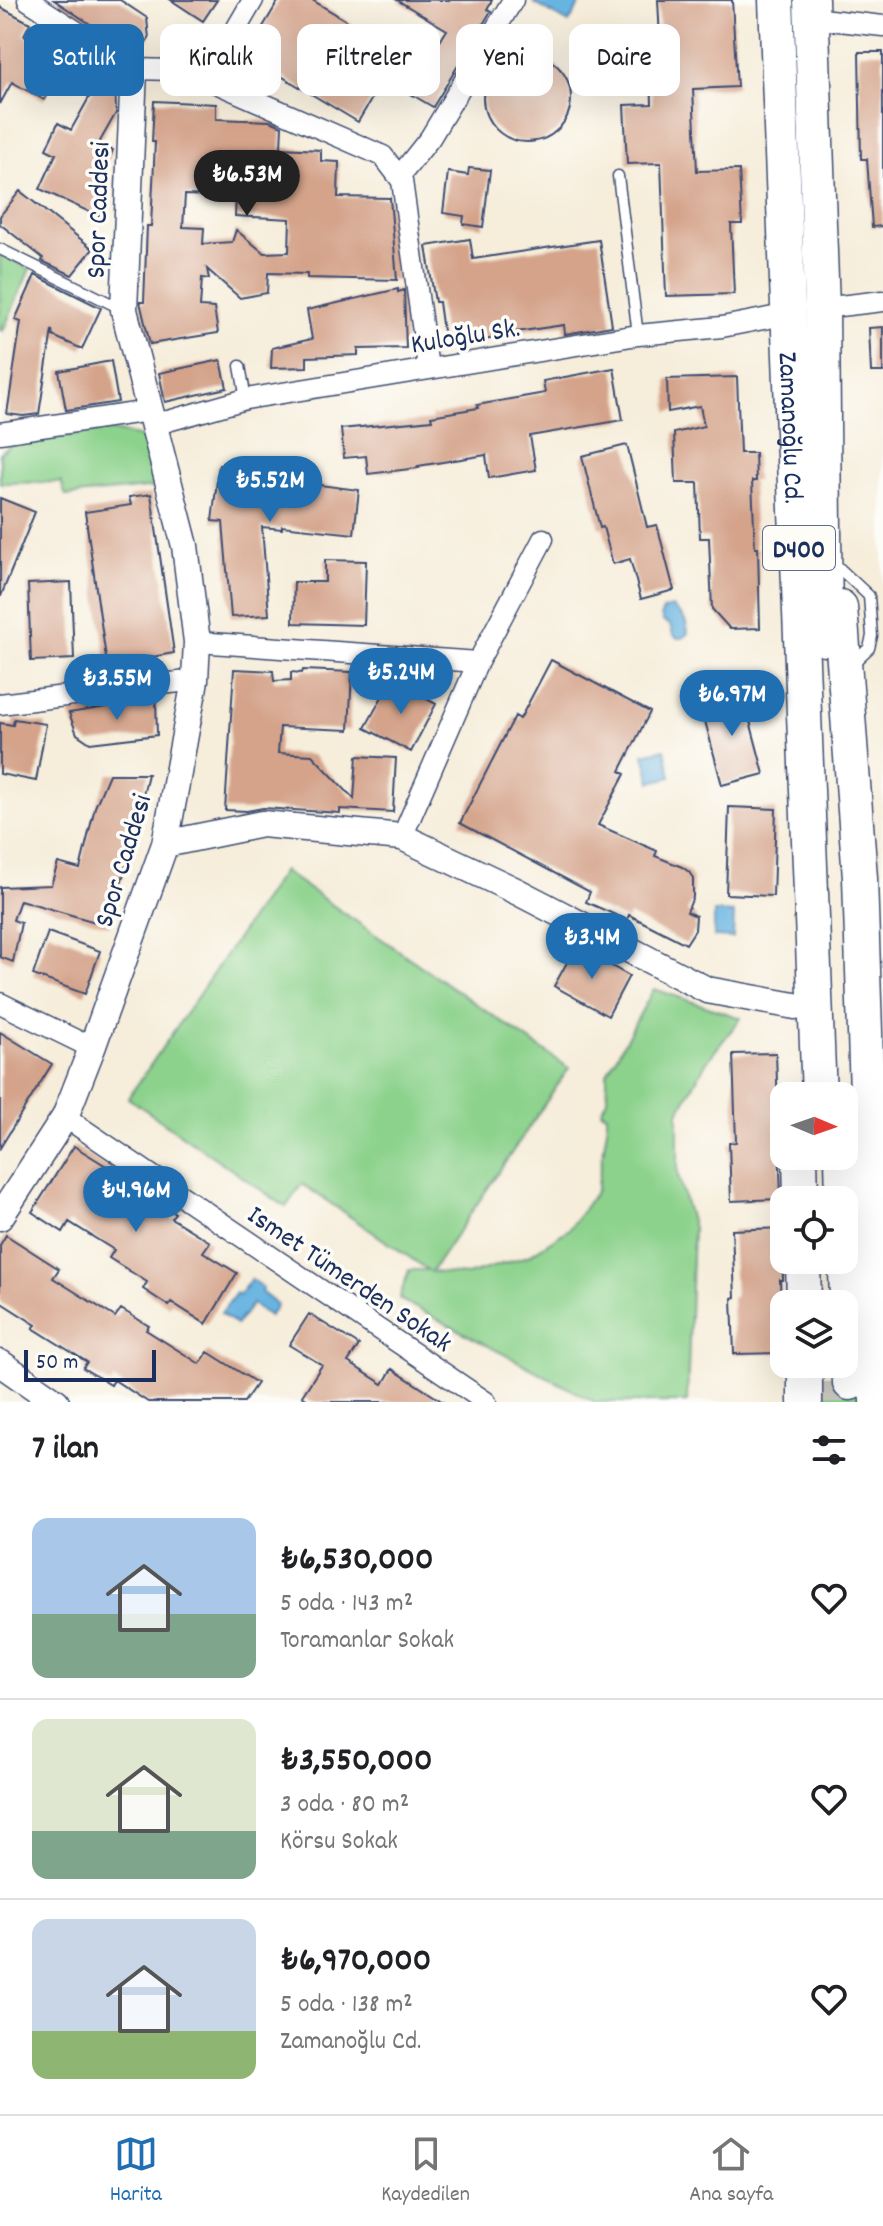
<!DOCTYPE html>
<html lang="tr">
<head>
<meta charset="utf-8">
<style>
  :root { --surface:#fff; --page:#f6f6f6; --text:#202124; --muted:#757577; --line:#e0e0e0; --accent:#1f6fb2 }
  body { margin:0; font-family:Dekko,sans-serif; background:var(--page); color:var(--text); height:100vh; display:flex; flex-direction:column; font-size:30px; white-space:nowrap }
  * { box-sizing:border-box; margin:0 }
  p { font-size:26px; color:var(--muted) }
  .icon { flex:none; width:44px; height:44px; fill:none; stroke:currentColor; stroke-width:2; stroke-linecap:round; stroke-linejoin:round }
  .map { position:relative; height:1402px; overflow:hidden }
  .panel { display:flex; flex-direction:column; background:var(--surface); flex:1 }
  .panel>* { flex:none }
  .hud { position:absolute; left:24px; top:24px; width:836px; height:72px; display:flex; gap:16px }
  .needle { width:52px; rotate:92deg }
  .fabs { position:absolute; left:770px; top:1082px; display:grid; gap:16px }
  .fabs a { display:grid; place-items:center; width:88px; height:88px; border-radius:16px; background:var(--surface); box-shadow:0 8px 32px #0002; font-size:40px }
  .scale { position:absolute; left:24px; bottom:20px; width:132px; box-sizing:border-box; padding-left:8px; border:4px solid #1b2f5e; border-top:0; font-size:22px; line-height:28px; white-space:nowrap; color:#1b2f5e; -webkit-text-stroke:6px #fdfcf7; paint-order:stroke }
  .price { position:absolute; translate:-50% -68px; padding:0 18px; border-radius:28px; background:var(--accent); color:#fff; font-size:26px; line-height:52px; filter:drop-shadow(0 2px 4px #0008) }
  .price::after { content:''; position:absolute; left:50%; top:48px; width:24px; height:18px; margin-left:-12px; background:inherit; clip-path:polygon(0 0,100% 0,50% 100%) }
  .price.active { background:#222; color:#fff }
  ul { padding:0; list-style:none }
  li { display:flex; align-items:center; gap:24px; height:200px; padding:0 32px }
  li+li { border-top:2px solid var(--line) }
  li span { display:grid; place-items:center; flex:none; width:224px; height:160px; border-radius:16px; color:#555 }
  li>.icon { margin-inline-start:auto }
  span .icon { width:96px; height:96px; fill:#fffc; stroke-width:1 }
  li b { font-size:34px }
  h2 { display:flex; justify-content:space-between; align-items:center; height:96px; padding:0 32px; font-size:34px }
  .chip { padding:0 28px; border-radius:16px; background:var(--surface); box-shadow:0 8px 32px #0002; font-size:28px; line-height:72px }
  .chip.active { background:var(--accent); color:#fff }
  .tabs { display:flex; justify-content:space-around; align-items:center; height:112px; border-top:2px solid var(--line); background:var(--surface); font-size:22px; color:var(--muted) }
  .tabs a { display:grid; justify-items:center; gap:4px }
  .tabs .active { color:var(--accent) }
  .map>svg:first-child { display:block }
</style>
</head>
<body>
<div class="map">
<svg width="883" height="1402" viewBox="0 0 883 1402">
  <rect width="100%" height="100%" fill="#fdfcf7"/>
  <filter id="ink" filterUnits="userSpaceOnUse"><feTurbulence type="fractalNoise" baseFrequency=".0125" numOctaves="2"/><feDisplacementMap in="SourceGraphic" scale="16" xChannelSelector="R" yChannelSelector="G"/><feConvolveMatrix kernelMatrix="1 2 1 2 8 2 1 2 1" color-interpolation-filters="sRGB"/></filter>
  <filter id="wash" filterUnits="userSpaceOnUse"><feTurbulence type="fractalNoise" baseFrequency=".006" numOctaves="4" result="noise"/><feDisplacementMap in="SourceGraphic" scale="32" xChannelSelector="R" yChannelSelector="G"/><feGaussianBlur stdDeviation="1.8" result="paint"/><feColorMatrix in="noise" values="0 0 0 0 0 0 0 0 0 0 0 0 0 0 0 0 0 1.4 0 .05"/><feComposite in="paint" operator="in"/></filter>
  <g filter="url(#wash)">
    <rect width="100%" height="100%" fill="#f6edda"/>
    <path fill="#8cd28c" stroke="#548075" stroke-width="2" d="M0,254L30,269L3,331L0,330Z
      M108,430L147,438L156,487L66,496L61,482L0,483V453L12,444Z
      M283,871L569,1068L431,1272L467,1275L528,1256L569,1229L597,1190L607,1128V1114L601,1111L607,1099V1073L654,989L741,1018L707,1061L678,1113V1175L693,1228L687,1402H595L399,1299L409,1270H428L302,1184L286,1207L128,1098Z
      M815,1389H869V1402H815Z"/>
    <path fill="#67b4e1" stroke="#4172a0" stroke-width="2" d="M535,0H582L569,23L534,3Z
      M672,607C682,615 687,620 688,633L683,638H677L673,635L670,625L663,621L661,615L663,610Z
      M665,749L671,777L651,782L644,754Z
      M714,912L734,913L733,938L714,937Z
      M251,1279L263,1288L261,1292L277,1305L269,1316L252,1304L236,1325L221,1313L236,1293L239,1295Z"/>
    <g id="blocks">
      <path fill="#d4a38a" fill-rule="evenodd" d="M54,0H120L147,18L149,39L138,54L134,53Z
        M171,0H217L203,21Z
        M279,0H312L369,34L376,22L431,55L447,30L397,0H492L487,9L491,11L433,107L409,93L412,88L387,73L358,122L246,55Z
        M658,0H732L737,87L693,89L697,171L739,170L742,224H731L734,294L666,296L661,163L627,164L624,105L652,104L650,40L660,39Z
        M0,7L30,23L24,35L67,58L44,100L12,82L0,104Z
        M859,52H883V226L872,227L867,159H861Z
        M483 98a44 44 0 1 1 88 0a44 44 0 1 1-88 0Z
        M105,69L115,75L116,113L99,143L113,150L97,184L110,190L98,216L40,189L56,154L46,149L58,123L71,130Z
        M154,101L216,104V119L270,121L282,126L281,148L321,150V161L339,162L338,197L390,198L397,280L307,278V274L268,273L267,293L240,298L207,269L209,279L202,278L200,307L214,308L218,333L150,344L140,302H144L147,226H151L155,142H152ZM185,195L236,197L235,216L290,219L289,252L264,253L236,230L232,242L203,244L204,228L183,227Z
        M469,168L490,170L483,227L463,224L464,216L443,213L448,172L468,175Z
        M20,191L93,249L72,275L42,261L43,258L0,224V216Z
        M470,239L473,259L599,240L612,326L565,334L564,325L495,335L496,338L445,346L439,302H435L426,246Z
        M35,275L101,308L82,349L53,336L52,330L39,414L23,416L7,414L21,322L15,320Z
        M398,289V292L404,290L406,348L358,349V355L307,357V367L271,368L272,348L312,339L307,310Z
        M883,327V372H871L869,328Z
        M221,360L227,388L165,402L159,373Z
        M111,361L118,402L66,410L59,371Z
        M614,368L623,420L530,436L536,470L489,478L486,455L418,466L419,468L368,474L366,456L344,458L341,429L432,420L431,416L478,408L477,405L545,393L543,381Z
        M737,377L740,453H755L756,481H752L755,548H758L760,628L730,629L712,609L709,538H700L698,483H676L674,433L704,426L700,406L668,412L667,379Z
        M627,445L647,527L657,525L674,590L641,599L630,559L613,564L603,527L600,528L582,456Z
        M219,465L289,474L288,481L359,490L354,534L282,526V529L262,527L269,615L231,617L223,522L212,521Z
        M151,494L174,653L107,665L85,512L131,505L129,497Z
        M0,498L35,512L1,596H0Z
        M325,560L366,561L364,625L293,623L294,582H325Z
        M71,582L74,659L31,661L28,584Z
        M551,660L650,712L620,771L625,774L598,825L657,851L655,856L682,867L689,872L693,878V897L687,912L696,916L695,930L686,944L629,915L627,920L586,902L590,892L460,823L515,716L520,719Z
        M234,669L273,671L274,681L291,680V672L302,673L303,670L352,672L349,730L280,727L278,753L312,755L354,799L357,756L396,758L393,812L340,809V813L263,808L247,811L225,810Z
        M391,680L436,704L411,752L365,728Z
        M742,691L764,774L722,785L700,702Z
        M156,699L157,735L90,743L77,734L69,713Z
        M14,719L46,724L36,781L0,774V723L13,725Z
        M109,774H148L125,870L109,926L20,900L13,920L21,923L13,962L0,957V887L51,885L58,863L80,869L95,807Z
        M729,807L776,809L773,896L726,894Z
        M48,932L100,951L85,994L33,975Z
        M576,946L629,976L608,1016L554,986Z
        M0,1032L52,1064L0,1148Z
        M776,1053L781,1199L731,1201L729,1143L736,1142L733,1054Z
        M74,1146L140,1187L138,1190L175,1213L171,1218L210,1242L203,1252L237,1273L206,1324L171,1302L169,1306L143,1289L147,1282L109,1258L114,1250L69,1222L63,1232L32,1212Z
        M782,1228L783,1280H780L783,1353L734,1354L732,1298L735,1297L732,1230Z
        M6,1235L59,1269L53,1278L115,1317L121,1309L149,1326L146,1330L200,1364L208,1352L257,1383L244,1402H148L114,1380L111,1385L83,1368L87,1362L33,1328L36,1325L0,1302V1245Z
        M309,1314L359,1345L348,1362L383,1384L392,1369L443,1402H311L302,1396L322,1365L289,1345Z"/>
    </g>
  </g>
  <g filter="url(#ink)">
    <use href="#blocks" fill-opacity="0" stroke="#3c4c71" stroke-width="2"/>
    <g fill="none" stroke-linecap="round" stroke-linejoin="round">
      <path stroke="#cac7c1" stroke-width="34" stroke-dasharray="34 17" stroke-linecap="butt" d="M827,1382V1402"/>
      <g stroke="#3c4c71" stroke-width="13">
        <path id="service" d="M618,176L638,335
          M0,249L122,309
          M240,366L246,399
          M838,567L869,596L872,636L869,648L851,665"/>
      </g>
      <g stroke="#3c4c71" stroke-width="23">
        <path id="minor" d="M28,0L134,69L173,70L207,79L383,156L402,181L428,368
          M812,18L883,26
          M207,79L253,0
          M399,177L430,138L513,0
          M822,308L883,301
          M152,423L168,421L246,399L638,335L722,327L789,314
          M0,433L149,411
          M197,642L478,662
          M0,704L195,680
          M402,837L478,662L543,539
          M0,1003L92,1048
          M65,1117L486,1402"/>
      </g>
      <g stroke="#3c4c71" stroke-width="29">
        <path id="tertiary" d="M165,844L262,824L402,837L518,892L707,990L795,1006
          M0,1217L65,1117L92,1048L165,844L195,680L197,642L185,546L124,310L134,69
          M0,1363L56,1402"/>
      </g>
      <g stroke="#3c4c71" stroke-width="37">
        <g id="trunk">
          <path id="s1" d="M776,0L819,1096"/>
          <path d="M811,0L822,308L825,639"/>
          <path d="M840,607L860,878L877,1402"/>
          <path d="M800,1156L801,1200"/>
          <path d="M842,1156L843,1200"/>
          <path d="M844,1215L850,1383"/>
          <path d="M803,1260L804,1304"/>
          <path d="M805,1402V1364"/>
        </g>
      </g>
      <use href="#service" stroke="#fff" stroke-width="10"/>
      <use href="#minor" stroke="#fff" stroke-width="20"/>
      <use href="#tertiary" stroke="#fff" stroke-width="26"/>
      <use href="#trunk" stroke="#fff" stroke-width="34"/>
    </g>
  </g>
  <g text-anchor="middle" stroke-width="7" stroke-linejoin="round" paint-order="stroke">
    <rect fill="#fdfcf7" stroke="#5f6c8c" stroke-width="2" x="763" y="526" width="72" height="44" rx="6"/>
    <g font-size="26" font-weight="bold" fill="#1b2f5e">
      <text x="799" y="557">D400</text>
    </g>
    <g font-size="28" fill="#1b2f5e" stroke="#fdfcf7">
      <text transform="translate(96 210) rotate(-88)" y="10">Spor Caddesi</text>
      <text transform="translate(465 334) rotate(-9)" y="10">Kuloğlu Sk.</text>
      <text dy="10" stroke="none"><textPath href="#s1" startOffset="428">Zamanoğlu Cd.</textPath></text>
      <text transform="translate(121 860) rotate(-73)" y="10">Spor Caddesi</text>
      <text transform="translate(351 1277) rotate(34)" y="10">Ismet Tümerden Sokak</text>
    </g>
  </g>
</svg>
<div class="fabs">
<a><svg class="needle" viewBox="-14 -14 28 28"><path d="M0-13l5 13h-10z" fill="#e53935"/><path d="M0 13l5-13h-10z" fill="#757577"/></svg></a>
<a><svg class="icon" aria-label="locate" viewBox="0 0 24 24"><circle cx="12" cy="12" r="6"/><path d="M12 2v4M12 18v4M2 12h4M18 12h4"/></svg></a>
<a><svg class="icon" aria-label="layers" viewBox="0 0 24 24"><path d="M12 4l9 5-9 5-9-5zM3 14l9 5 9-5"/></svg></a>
</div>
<div class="scale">50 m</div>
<b class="price active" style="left:247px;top:218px">₺6.53M</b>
<b class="price" style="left:270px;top:524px">₺5.52M</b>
<b class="price" style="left:401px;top:716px">₺5.24M</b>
<b class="price" style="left:117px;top:722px">₺3.55M</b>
<b class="price" style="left:732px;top:738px">₺6.97M</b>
<b class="price" style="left:592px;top:981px">₺3.4M</b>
<b class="price" style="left:136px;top:1234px">₺4.96M</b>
<div class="hud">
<a class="chip active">Satılık</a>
<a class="chip">Kiralık</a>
<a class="chip">Filtreler</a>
<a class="chip">Yeni</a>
<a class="chip">Daire</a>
</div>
</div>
<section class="panel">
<h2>7 ilan<svg class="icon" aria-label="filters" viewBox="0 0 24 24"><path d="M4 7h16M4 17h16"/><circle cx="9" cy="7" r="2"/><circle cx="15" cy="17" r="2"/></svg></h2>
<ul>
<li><span style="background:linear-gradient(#a9c7e8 60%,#7fa58c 0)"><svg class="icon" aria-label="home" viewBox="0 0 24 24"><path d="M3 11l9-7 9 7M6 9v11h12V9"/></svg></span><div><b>₺6,530,000</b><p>5 oda · 143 m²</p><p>Toramanlar Sokak</p></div><svg class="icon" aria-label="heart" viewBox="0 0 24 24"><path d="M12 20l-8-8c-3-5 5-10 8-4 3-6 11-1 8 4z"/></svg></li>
<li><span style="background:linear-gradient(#dfe7d0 70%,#7fa58c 0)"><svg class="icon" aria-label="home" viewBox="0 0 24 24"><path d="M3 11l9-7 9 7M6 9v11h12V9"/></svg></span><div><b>₺3,550,000</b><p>3 oda · 80 m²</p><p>Körsu Sokak</p></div><svg class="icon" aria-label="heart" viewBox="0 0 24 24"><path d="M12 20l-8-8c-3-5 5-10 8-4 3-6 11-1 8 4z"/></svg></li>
<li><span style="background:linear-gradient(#c9d6e8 70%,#8fb573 0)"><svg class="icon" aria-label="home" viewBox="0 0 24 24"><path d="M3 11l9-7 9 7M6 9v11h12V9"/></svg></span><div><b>₺6,970,000</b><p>5 oda · 138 m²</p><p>Zamanoğlu Cd.</p></div><svg class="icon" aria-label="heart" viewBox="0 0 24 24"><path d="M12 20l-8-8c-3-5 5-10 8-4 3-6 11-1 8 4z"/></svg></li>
</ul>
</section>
<nav class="tabs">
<a class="active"><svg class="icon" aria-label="map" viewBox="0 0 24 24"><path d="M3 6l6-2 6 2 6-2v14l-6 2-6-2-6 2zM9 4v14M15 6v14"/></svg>Harita</a>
<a><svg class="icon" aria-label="saved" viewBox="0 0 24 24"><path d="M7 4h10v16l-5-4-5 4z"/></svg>Kaydedilen</a>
<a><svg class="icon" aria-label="home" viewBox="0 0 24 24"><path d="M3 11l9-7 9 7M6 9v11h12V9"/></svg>Ana sayfa</a>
</nav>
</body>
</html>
